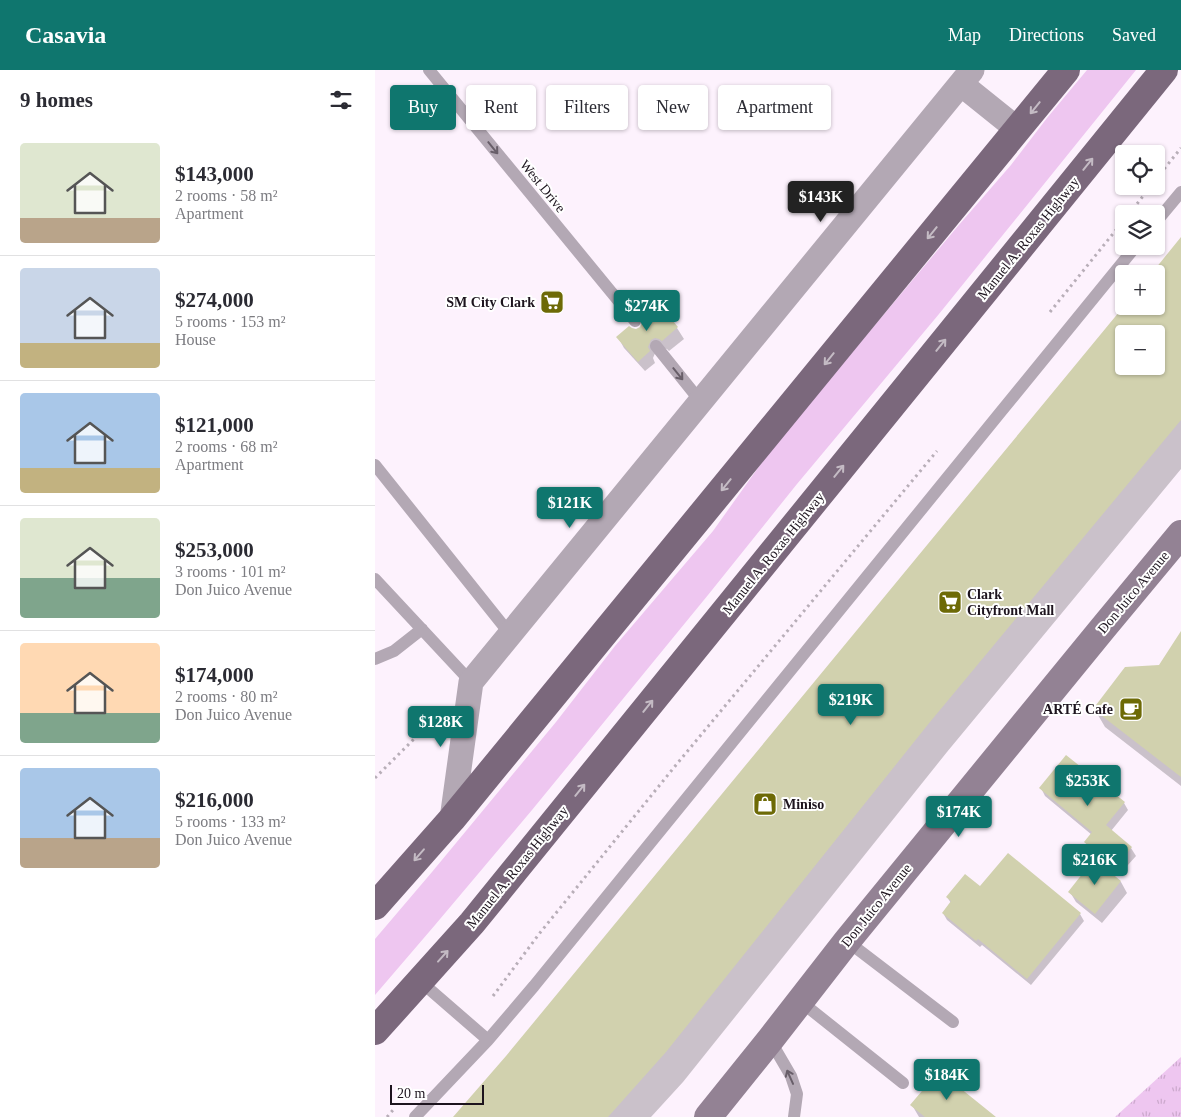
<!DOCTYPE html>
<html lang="en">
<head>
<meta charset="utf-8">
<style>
  :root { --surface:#fff; --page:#f7f7f7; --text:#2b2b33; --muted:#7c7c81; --line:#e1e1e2; --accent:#0f766e }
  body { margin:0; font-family:"Times New Roman",serif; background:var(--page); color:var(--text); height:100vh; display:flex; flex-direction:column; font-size:19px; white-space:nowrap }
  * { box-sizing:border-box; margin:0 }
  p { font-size:16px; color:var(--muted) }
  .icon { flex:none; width:28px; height:28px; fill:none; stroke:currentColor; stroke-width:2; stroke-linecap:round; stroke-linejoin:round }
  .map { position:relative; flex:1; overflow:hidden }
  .side { display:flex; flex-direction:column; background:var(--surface); width:375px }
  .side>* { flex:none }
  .guide { position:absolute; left:15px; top:15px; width:475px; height:45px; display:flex; gap:10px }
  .fabs { position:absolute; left:740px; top:75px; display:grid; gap:10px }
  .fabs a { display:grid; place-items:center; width:50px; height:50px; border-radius:5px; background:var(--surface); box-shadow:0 1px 4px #0004; font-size:25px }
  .scale { position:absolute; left:15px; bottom:12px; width:94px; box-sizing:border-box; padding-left:5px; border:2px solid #1d141e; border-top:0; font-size:14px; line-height:18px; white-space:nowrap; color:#1d141e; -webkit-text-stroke:4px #fff; paint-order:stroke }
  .price { position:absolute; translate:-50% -42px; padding:0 11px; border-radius:5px; background:var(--accent); color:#fff; font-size:16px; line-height:32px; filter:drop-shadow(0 1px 2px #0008) }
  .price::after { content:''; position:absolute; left:50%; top:30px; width:15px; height:11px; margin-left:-8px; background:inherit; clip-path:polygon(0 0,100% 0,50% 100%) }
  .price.current { background:#222; color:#fff }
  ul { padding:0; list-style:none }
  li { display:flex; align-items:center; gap:15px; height:125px; padding:0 20px }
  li+li { border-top:1px solid var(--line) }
  li span { display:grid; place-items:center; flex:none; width:140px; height:100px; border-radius:5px; color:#555 }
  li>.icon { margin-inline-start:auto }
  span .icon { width:60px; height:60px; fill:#fffc; stroke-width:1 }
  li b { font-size:21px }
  h2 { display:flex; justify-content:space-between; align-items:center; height:60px; padding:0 20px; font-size:21px }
  .tag { padding:0 18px; border-radius:5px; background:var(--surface); box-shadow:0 1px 4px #0004; font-size:18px; line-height:45px }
  .tag.current { background:var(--accent); color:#fff }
  header { display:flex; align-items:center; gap:30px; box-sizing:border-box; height:70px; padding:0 25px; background:var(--accent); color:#fff }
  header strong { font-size:24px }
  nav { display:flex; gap:28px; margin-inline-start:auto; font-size:18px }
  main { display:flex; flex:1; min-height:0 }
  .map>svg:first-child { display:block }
</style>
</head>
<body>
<header>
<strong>Casavia</strong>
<nav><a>Map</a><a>Directions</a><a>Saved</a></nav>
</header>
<main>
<section class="side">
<h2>9 homes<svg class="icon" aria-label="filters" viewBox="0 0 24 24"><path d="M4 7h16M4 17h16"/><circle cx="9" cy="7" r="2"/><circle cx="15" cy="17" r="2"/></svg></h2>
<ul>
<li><span style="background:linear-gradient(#dfe7d0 75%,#b9a48a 0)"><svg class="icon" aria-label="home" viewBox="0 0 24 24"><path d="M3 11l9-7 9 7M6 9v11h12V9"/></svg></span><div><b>$143,000</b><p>2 rooms · 58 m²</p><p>Apartment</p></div></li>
<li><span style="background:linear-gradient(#c9d6e8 75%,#c2b280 0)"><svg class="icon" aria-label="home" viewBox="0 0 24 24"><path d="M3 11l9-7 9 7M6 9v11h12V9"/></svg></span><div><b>$274,000</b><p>5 rooms · 153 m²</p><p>House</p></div></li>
<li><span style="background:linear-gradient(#a9c7e8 75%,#c2b280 0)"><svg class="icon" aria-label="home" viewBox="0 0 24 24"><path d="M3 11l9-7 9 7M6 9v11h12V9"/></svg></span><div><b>$121,000</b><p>2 rooms · 68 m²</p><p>Apartment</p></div></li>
<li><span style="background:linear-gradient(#dfe7d0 60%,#7fa58c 0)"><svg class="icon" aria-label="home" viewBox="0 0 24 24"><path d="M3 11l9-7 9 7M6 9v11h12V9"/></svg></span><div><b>$253,000</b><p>3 rooms · 101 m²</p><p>Don Juico Avenue</p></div></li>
<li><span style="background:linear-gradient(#ffd9b3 70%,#7fa58c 0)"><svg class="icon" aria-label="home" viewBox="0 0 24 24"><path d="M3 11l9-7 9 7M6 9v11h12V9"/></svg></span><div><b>$174,000</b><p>2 rooms · 80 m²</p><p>Don Juico Avenue</p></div></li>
<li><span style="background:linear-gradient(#a9c7e8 70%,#b9a48a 0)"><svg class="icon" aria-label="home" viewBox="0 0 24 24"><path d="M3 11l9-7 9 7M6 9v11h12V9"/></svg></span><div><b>$216,000</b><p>5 rooms · 133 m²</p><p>Don Juico Avenue</p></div></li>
</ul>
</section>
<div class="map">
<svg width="806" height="1047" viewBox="0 0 806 1047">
  <defs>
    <pattern id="park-tufts" width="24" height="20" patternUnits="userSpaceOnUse" patternTransform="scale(1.25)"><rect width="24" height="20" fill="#eec6f0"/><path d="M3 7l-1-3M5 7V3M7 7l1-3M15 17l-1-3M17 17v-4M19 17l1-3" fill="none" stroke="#cca9cd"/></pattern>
  </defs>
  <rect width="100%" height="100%" fill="#fdf2fd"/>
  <path fill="#eec6f0" d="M712,0H761L564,244L422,414L333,525L157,740L60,855L0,925V869L57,802L181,652L240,576L338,461L390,388L452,312L583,156L636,95L672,48Z"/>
  <path fill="url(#park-tufts)" d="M806,987V1047H740Z"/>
  <path fill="#0003" fill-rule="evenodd" d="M806,168V399L572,682L308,1012L276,1047H80L132,986L750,236H781ZM749,264H781V296H749Z
    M282,234L302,258L309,269L294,281L292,279L287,278L281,281L278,288L280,293L270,301L249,278L243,267L266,258Z
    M806,563V716L730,657L720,640L785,596Z
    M666,718L749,733L753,740L736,761L756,778L761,786L744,805L715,780L711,772L717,765L670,726Z
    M720,791L746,812L752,823L727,853L701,832L695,822Z
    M605,818L705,844L709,851L656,915L607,875L605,877L572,850L568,843L576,833L572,827Z
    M537,1035L613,1047H544Z"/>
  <path fill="#d1d1ae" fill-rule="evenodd" d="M806,167V350L555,652L291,982L233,1047H78L131,986L749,236H781V204H776ZM749,264H781V296H749Z
    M282,232L303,257L287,271L284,269L280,268L276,270L273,277L275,281L263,292L241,267L254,256L257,258L261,259L265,257L268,250L266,246Z
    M806,561V707L718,639L750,597L784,595Z
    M691,685L750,732L731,755L757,777L740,798L709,772L717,762L664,718Z
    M633,783L706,843L652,909L603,869L601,871L567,843L576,831L571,827L590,804L605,816Z
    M719,789L746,811L720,844L693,822Z
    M564,1001L621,1047H550L535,1035Z"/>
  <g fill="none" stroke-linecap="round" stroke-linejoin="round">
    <path stroke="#b8aeb8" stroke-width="3" stroke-dasharray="2.5 4" stroke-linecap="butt" d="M781,109L806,78
      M754,144L776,116
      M675,242L749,150
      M0,708L62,646
      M118,926L164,864L301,695L562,381
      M12,1047L18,1040"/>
    <path stroke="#b3a8b4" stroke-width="12" d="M54,0L260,251
      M781,152L806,122
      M281,276L326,332
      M0,395L135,564
      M0,509L96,612
      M0,589L19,581L47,559
      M472,871L578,952
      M45,911L113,970
      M425,931L528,1013
      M395,970L416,1006L422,1024L419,1047
      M40,1047L113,970L159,916L624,344L761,176"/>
    <path stroke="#b3a8b4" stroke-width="25" d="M586,14L642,59
      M77,749L96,612L597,0"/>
    <path stroke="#938294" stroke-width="28" d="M333,1047L395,970L472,871L728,558L806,464"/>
    <path stroke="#7b687c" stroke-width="28" d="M0,836L77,749L691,0
      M0,961L97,853L789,0"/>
  </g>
  <defs><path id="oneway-shaft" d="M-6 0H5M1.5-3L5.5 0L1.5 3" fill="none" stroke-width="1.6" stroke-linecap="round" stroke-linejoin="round" transform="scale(1.25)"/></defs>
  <g stroke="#c4bbc4">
    <use href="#oneway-shaft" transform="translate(660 38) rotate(129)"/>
    <use href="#oneway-shaft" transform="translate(713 94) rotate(-51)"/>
    <use href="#oneway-shaft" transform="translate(557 163) rotate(129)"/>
    <use href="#oneway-shaft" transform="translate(566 275) rotate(-51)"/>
    <use href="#oneway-shaft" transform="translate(454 289) rotate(129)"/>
    <use href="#oneway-shaft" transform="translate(464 401) rotate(-51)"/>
    <use href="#oneway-shaft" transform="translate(351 415) rotate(129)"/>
    <use href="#oneway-shaft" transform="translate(273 636) rotate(-51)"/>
    <use href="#oneway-shaft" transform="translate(205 720) rotate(-51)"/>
    <use href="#oneway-shaft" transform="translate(44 785) rotate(131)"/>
    <use href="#oneway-shaft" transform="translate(68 886) rotate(-48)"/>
  </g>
  <g stroke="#685e69">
    <use href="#oneway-shaft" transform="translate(118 78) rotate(51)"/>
    <use href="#oneway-shaft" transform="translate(303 304) rotate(51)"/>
    <use href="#oneway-shaft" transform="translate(415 1007) rotate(-114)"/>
  </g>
  <defs>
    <g id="supermarket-square" transform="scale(1.25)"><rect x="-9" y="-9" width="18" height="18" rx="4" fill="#6d6a06" stroke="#fff"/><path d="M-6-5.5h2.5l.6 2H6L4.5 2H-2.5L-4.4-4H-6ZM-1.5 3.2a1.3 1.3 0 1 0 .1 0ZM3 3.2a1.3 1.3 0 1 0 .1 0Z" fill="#fff"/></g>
    <g id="cafe-square" transform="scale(1.25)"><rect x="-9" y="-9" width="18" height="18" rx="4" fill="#6d6a06" stroke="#fff"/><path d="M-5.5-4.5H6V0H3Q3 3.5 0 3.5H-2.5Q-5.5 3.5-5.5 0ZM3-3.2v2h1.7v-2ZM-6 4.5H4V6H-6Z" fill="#fff"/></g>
    <g id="shop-square" transform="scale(1.25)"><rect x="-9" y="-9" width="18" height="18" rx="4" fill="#6d6a06" stroke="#fff"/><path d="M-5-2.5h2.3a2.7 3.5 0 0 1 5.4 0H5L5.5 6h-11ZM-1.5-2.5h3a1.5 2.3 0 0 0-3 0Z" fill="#fff"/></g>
  </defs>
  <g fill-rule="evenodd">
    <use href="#supermarket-square" x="177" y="232"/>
    <use href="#supermarket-square" x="575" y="532"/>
    <use href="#cafe-square" x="756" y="639"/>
    <use href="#shop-square" x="390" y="734"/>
  </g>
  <g text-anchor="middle" stroke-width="4" stroke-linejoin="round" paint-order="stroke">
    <g font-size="14" fill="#1d141e" stroke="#fff">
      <text transform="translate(168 116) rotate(51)" y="5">West Drive</text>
      <text transform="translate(653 168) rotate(-51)" y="5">Manuel A. Roxas Highway</text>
      <text transform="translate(398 483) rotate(-51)" y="5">Manuel A. Roxas Highway</text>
      <text transform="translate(758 522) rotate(-50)" y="5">Don Juico Avenue</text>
      <text transform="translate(142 797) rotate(-51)" y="5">Manuel A. Roxas Highway</text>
      <text transform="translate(501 835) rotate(-51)" y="5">Don Juico Avenue</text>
    </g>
    <g font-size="14" font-weight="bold" fill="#1d141e" stroke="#fff" text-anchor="end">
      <text x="160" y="237">SM City Clark</text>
      <text x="592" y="529" text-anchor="start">Clark<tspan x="592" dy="16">Cityfront Mall</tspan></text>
      <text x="738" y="644">ARTÉ Cafe</text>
      <text x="408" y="739" text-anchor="start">Miniso</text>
    </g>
  </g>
</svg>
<div class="fabs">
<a><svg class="icon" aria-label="locate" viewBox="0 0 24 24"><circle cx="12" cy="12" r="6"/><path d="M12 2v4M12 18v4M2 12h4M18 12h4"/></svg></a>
<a><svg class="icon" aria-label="layers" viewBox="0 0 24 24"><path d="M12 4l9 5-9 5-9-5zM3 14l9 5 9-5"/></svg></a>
<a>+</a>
<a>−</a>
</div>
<div class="scale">20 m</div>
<b class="price current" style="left:446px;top:153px">$143K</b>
<b class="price" style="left:272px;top:262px">$274K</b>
<b class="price" style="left:195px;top:459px">$121K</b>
<b class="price" style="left:476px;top:656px">$219K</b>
<b class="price" style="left:66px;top:678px">$128K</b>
<b class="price" style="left:713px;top:737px">$253K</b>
<b class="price" style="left:584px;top:768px">$174K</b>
<b class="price" style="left:720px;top:816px">$216K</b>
<b class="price" style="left:572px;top:1031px">$184K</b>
<div class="guide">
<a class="tag current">Buy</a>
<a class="tag">Rent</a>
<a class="tag">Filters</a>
<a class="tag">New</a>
<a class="tag">Apartment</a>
</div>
</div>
</main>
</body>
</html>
